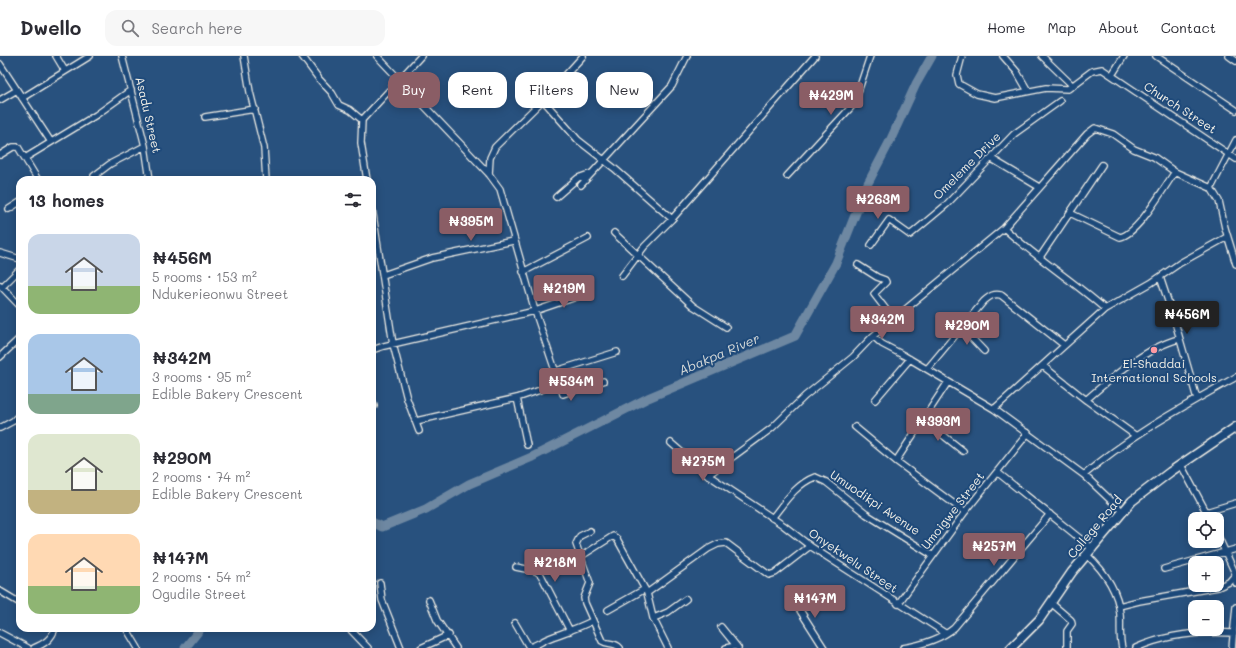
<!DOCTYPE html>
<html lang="en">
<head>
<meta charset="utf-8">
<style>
  :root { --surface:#fff; --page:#f7f7f7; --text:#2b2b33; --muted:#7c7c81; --line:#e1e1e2; --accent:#8a5d65 }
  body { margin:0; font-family:Mali,sans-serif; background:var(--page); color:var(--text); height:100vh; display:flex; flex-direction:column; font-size:15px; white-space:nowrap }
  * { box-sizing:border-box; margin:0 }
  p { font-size:13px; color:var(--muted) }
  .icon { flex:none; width:22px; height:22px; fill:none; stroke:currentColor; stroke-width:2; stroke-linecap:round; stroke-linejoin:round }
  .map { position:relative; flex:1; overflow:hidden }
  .side { position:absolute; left:16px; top:120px; width:360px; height:456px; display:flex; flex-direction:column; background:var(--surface); border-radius:12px; box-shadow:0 2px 10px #0003 }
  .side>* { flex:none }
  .guide { position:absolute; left:388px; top:16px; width:380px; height:36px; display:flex; gap:8px }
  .tools { position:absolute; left:1188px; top:456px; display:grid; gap:8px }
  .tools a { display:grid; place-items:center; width:36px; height:36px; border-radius:8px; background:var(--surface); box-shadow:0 2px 10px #0003; font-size:20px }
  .price { position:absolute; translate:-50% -34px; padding:0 9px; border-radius:4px; background:var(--accent); color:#fff; font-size:13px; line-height:26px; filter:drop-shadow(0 1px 2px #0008) }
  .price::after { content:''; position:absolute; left:50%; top:24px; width:12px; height:9px; margin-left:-6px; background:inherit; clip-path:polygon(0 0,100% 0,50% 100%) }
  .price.current { background:#222; color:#fff }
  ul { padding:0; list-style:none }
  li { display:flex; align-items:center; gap:12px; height:100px; padding:0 12px }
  li span { display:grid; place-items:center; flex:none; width:112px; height:80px; border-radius:12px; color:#555 }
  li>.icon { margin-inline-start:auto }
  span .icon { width:48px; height:48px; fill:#fffc; stroke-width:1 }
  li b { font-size:17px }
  h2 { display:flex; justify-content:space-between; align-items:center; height:48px; padding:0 12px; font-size:17px }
  .chip { padding:0 14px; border-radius:12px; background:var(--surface); box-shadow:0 2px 10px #0003; font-size:14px; line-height:36px }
  .chip.current { background:var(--accent); color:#fff }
  header { display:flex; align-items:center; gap:24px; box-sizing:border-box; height:56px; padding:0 20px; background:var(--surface); border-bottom:1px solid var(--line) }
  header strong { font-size:19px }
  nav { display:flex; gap:22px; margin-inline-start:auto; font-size:14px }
  .search { width:280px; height:36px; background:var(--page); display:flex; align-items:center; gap:10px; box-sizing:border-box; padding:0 14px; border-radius:12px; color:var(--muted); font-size:15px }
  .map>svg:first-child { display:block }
</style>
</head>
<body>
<header>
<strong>Dwello</strong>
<div class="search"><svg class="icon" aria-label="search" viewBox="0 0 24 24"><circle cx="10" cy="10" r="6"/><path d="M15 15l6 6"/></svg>Search here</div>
<nav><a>Home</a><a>Map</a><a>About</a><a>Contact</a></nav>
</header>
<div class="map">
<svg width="1236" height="592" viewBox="0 0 1236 592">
  <rect width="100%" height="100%" fill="#28517e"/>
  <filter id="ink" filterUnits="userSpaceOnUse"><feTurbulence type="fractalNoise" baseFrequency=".025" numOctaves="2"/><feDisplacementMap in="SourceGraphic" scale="8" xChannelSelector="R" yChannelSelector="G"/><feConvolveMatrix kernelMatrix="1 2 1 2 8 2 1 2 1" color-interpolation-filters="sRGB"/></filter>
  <g filter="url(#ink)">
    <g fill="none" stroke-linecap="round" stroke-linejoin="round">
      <path stroke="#6e88a2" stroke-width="9" d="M372,466L382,471L426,453L469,428L532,401L648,342L795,280L836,207L867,129L890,85L916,28L932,0
        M185,592L201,572"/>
      <g stroke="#f4f1e8" stroke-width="8">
        <path id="minor" d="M56,0L65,15
          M122,0L145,90L150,124
          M244,0L250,36L264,92L266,124
          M302,0L319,23L332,37L339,49L350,54L362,64
          M377,0L489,118L500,133L535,255L563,338L603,325
          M583,0L543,44L578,84L614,112L672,163L644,191L622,220
          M962,0L957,19L959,28L977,38L995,42L1046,32L1068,33L1092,15L1102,13L1236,103
          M1003,0L1017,16L1028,35
          M1042,0L1073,30
          M1156,0L1236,54
          M1229,0L1236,5
          M0,8L51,86
          M1112,19L1124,0
          M22,42L90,0
          M0,44L17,34
          M205,61L255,53
          M0,99L13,91H18L38,124
          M25,102L96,59L131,34
          M992,103L1039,131
          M489,118L490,102L495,91L543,44
          M787,120L854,48L870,0
          M95,124L94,120L110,108L145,90
          M367,124L361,87L362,64L421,0
          M581,129L672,30L687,0
          M1211,132L1236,84
          M556,141L578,122L592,117
          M372,152L393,288L407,343L419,375
          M9,153L20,146
          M1070,157L1120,181C1138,178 1164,131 1175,116
          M672,163L815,0
          M1004,172C1035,201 1072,224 1105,253
          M614,177L693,250L726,271
          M871,189L889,164L910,179L946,149L1014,78L1060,45
          M0,197L20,203
          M1040,201L1102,109
          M858,209L877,221L885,224L886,226L874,238L894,264
          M523,216L588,182
          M383,219L432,202L513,185
          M1160,221L1175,266L1197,343
          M0,229L20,250
          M2,231L20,213
          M962,272L984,295
          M873,280L882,288L903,299L994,353L1084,419L1122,455
          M372,294L384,290L535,255L588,237
          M0,301L20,282
          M1043,310L1086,344L1136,380
          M927,313L984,245C990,240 994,237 1001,239L1064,289
          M556,315L617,296
          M517,342L527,389
          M372,344L374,350
          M875,344L910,303
          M1086,344C1111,322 1147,291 1179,283
          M994,353L1105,253L1151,227L1180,207L1227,181
          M924,364L963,395
          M416,365L517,342L543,333L558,321
          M855,371L896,405L965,456
          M0,372L13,365L20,358
          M671,387L708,419L783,469L810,490L945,577
          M896,405L948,326
          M1181,409L1210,463
          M997,416L1093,493
          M708,419L772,372L805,340L853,301L873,280L1004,172L1087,78L1095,72L1113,78L1134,93L1154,101L1175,116L1211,132L1219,145L1225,172L1236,208
          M1084,419C1130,379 1183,351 1236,321
          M1206,456L1236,447
          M772,462C784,447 796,428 815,421L826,426L866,458L932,499
          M590,475L580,480L576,488L590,527L584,542L585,547L602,585C608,589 615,586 620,592
          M1217,478L1235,517L1236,527
          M1087,499C1103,514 1118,535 1120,558C1121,569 1119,581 1122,592
          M580,501L613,480L617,483L647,537L653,562L668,592
          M516,511L536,515L541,519L570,575
          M1164,513L1236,493
          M380,527L382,544L401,592
          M0,535L20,547
          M647,537L708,493L718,488L726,487L769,519L775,517L810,490
          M429,544L437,564L456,592
          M794,545L824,592
          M1051,547L1071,564L1072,568L1067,575V592
          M898,548L965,456L1028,377
          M1119,550L1139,545L1218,531L1229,526L1236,518
          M608,554L645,533
          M654,562L668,556L686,543
          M515,567L529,591C536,590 540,586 547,583C561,577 577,573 592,565
          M721,571L738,592
          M126,572L138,592
          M349,572L368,592
          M0,577L28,592
          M34,592C44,588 52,583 55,572
          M421,592L449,579
          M726,592L736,590
          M903,592C920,589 941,583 954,572L1050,458
          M1136,592C1167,578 1200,575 1234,577
          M1232,592L1236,551"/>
      </g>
      <g stroke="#f4f1e8" stroke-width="11">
        <path id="secondary" d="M1011,592L1039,564L1072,516L1132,445L1170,416L1236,371"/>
      </g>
      <use href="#minor" stroke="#1f4a7a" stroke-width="5.5"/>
      <use href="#secondary" stroke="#1f4a7a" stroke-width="8"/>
    </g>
  </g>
  <circle fill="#ff9aa2" stroke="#1f4a7a" stroke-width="1.5" cx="1154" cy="294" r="4"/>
  <g text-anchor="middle" stroke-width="4" stroke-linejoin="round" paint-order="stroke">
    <g font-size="12" fill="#f4f1e8" stroke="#1f4a7a">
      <text transform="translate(1180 52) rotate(33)" y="4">Church Street</text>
      <text transform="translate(148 59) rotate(77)" y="4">Asadu Street</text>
      <text transform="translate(967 110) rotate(-45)" y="4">Omeleme Drive</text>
      <text transform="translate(875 447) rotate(34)" y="4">Umuodikpi Avenue</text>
      <text transform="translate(953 455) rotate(-52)" y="4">Umoigwe Street</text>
      <text transform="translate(1095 471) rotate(-50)" y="4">College Road</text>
      <text transform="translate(853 505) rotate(34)" y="4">Onyekwelu Street</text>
    </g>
    <g font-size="12" fill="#f4f1e8" stroke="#1f4a7a">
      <text x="1154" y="312">El-Shaddai<tspan x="1154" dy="14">International Schools</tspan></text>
    </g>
    <g font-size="13" font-style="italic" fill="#d9dcda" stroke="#1f4a7a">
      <text transform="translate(719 298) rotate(-23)" y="5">Abakpa River</text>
    </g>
  </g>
</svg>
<div class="tools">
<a><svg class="icon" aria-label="locate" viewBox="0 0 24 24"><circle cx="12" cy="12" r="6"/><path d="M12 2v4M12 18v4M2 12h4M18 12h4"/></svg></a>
<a>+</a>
<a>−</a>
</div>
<b class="price" style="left:831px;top:60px">₦429M</b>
<b class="price" style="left:878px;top:164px">₦263M</b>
<b class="price" style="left:471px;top:186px">₦395M</b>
<b class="price" style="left:564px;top:253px">₦219M</b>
<b class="price current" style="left:1187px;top:279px">₦456M</b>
<b class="price" style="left:882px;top:284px">₦342M</b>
<b class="price" style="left:967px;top:290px">₦290M</b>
<b class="price" style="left:571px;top:346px">₦534M</b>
<b class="price" style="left:938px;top:386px">₦393M</b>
<b class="price" style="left:703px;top:426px">₦275M</b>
<b class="price" style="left:994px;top:511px">₦257M</b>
<b class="price" style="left:555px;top:527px">₦218M</b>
<b class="price" style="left:815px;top:563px">₦147M</b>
<div class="guide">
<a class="chip current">Buy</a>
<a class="chip">Rent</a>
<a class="chip">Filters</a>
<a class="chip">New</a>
</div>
<section class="side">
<h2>13 homes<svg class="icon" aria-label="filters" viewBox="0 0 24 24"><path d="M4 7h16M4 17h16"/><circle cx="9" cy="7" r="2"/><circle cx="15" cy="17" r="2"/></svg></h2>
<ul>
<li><span style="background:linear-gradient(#c9d6e8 65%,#8fb573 0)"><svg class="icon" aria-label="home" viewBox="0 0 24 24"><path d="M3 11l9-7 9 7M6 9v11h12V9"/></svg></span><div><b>₦456M</b><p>5 rooms · 153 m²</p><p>Ndukerieonwu Street</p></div></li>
<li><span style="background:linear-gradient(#a9c7e8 75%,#7fa58c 0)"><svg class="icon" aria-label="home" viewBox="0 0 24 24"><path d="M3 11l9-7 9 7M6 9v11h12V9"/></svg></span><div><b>₦342M</b><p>3 rooms · 95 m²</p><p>Edible Bakery Crescent</p></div></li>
<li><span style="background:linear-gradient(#dfe7d0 70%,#c2b280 0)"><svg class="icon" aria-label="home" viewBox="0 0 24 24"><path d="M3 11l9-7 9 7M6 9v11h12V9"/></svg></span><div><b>₦290M</b><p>2 rooms · 74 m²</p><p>Edible Bakery Crescent</p></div></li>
<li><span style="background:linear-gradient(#ffd9b3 65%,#8fb573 0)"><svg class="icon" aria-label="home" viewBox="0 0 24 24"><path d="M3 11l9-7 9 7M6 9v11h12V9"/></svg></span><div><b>₦147M</b><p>2 rooms · 54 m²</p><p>Ogudile Street</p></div></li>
</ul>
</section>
</div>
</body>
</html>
